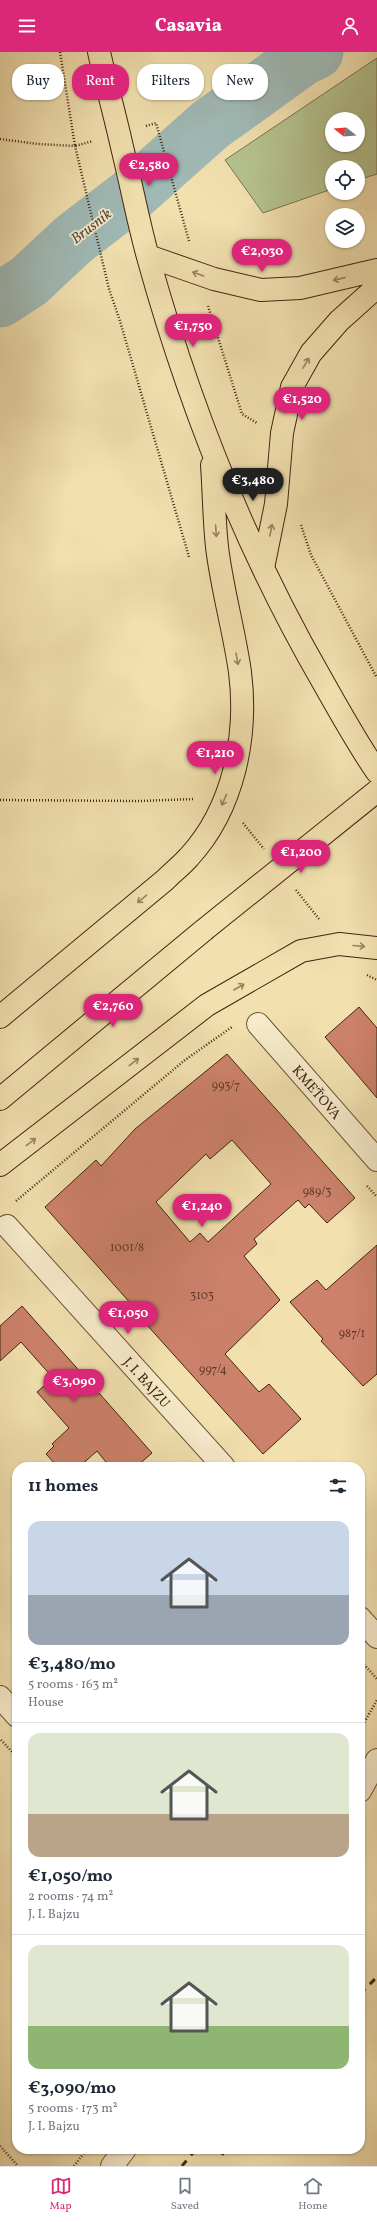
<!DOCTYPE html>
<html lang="en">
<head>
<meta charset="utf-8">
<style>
  :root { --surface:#fff; --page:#f2f2f3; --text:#1f2937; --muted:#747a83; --line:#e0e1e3; --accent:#db2777 }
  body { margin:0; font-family:Vollkorn,serif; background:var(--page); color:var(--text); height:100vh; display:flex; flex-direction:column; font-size:15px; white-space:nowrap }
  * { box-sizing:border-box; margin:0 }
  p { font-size:13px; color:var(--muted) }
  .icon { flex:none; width:22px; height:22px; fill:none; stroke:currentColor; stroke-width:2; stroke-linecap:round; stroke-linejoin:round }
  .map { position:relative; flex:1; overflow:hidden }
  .panel { position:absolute; left:12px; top:1410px; width:353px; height:692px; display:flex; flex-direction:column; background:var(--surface); border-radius:16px; box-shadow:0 1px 3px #0004 }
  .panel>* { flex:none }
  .top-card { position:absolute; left:12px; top:12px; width:353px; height:36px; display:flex; gap:8px }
  .needle { width:26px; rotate:287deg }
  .tools { position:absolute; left:325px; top:60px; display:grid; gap:8px }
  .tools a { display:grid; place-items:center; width:40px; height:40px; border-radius:50%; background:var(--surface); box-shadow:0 1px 3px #0004; font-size:20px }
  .price { position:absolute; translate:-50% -34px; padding:0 9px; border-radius:14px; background:var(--accent); color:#fff; font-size:13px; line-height:26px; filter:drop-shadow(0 1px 2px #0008) }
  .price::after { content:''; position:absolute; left:50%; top:24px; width:12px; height:9px; margin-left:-6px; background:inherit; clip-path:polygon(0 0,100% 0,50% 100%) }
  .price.current { background:#222; color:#fff }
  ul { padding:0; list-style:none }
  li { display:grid; align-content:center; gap:8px; height:212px; padding:0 16px }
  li+li { border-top:1px solid var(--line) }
  li span { display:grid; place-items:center; height:124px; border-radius:12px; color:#555 }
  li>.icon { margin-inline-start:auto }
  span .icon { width:72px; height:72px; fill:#fffc; stroke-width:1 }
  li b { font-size:17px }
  h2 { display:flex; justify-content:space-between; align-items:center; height:48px; padding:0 16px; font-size:17px }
  .chip { padding:0 14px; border-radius:16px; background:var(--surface); box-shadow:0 1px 3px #0004; font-size:14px; line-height:36px }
  .chip.current { background:var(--accent); color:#fff }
  header { display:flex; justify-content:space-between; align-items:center; height:52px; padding:0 16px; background:var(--accent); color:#fff; font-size:18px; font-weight:800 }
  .dock { display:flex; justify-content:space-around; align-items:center; height:56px; border-top:1px solid var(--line); background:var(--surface); font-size:11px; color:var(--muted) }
  .dock a { display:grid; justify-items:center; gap:2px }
  .dock .current { color:var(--accent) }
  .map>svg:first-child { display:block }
</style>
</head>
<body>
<header><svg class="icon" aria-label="menu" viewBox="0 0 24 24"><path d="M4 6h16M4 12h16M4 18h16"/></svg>Casavia<svg class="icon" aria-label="person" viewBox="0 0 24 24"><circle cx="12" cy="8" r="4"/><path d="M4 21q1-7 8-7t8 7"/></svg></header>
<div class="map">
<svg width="377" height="2114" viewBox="0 0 377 2114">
  <rect width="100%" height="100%" fill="#f2e0af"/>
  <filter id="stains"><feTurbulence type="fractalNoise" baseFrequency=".005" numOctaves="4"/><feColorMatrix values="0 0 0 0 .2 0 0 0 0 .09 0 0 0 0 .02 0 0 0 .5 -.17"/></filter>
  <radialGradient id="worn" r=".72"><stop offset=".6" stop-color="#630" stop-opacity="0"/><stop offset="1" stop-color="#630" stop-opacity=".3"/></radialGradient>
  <path fill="#b5c38f" stroke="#7a7451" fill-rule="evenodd" d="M377,6V122L358,128V115H332V137L263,161L225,108ZM332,67H358V93H332Z"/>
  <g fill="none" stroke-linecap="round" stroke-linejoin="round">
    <path stroke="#a0bab6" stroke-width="55" d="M0,248L29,229L74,187L130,144L210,73L303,6L316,0"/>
  </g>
  <path fill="#cc816a" stroke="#402413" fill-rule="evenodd" d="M359,955L377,976V1046L325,985Z
    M227,1002L355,1146L327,1171L309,1152L305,1156L298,1148L254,1187L257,1192L244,1204L280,1248L225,1302L259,1340L269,1332L301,1367L263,1402L138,1263L140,1262L45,1155L96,1108L101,1114L135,1077ZM232,1088L271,1132L208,1190L200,1181L190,1190L156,1150L206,1102L210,1107Z
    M377,1193V1322L363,1334L321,1289L323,1287L290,1250L317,1228L326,1238Z
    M22,1254L152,1401L136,1415H110L97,1399L79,1415H58L46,1402L54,1394L52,1392L69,1376L37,1340L53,1326L21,1290L0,1309V1274Z"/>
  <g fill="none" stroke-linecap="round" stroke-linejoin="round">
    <g stroke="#6c533a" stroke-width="24">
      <path id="minor" d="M258,972L377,1108
        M7,1174L224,1415
        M360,1566L377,1585
        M0,1645L17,1664
        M360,1739L377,1708
        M112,2114L125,2097"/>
    </g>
    <g stroke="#402413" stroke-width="24">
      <path id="major" d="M99,0C106,32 115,63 122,95C131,131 138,169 148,205C189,353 246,497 323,630C340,660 357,691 377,720
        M148,204L214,227L261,238L300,236L377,218
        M263,516L276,452L282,381L292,335L311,301L339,269L377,235
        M0,965L165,828C173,820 182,813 189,805C234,756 248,684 240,620C234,578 222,537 217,495C214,468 214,440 212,413
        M0,1047L204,878
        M0,1113L207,953L301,899L339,892L377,896"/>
    </g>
    <path stroke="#402413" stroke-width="2.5" stroke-dasharray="1 2" stroke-linecap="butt" d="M60,0L75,94L93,89
      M146,74L156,71L189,189
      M0,87L38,92L75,94L109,237L120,269L189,505
      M208,254L242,362L257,371
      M301,473L311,503L377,626
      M0,748L140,749L194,747
      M243,771L264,797
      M296,838L319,867
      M367,923L377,928
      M367,1134L377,1145
      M16,1149L185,1008L232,975
      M360,1608L377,1627
      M360,1678L377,1648
      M1,1688L17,1705
      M0,2094L18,2114
      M74,2114L87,2097"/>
    <use href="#minor" stroke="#f7ebcb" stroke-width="22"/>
    <use href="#major" stroke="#f2e0af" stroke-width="22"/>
    <path stroke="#402413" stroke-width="3" stroke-dasharray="7 7" stroke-linecap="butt" d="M360,1942L377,1925
      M222,2103L226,2097
      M182,2114L196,2097"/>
    <g stroke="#402413" stroke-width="24" stroke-linecap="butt">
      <path id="major-bridge" d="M204,878L377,739"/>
    </g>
    <use href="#major-bridge" stroke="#f2e0af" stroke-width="22"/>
  </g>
  <defs><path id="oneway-shaft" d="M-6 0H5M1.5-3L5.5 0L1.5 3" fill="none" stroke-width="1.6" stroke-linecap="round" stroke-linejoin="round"/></defs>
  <g stroke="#998261">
    <use href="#oneway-shaft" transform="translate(198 222) rotate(-160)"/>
    <use href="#oneway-shaft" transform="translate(339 227) rotate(167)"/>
    <use href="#oneway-shaft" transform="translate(306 311) rotate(-60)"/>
    <use href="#oneway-shaft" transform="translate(271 478) rotate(-79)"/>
    <use href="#oneway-shaft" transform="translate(216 479) rotate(86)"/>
    <use href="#oneway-shaft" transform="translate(237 607) rotate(80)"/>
    <use href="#oneway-shaft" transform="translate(224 748) rotate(114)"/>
    <use href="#oneway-shaft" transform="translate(142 847) rotate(140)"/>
    <use href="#oneway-shaft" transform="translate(359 894) rotate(5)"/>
    <use href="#oneway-shaft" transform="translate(239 935) rotate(-30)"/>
    <use href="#oneway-shaft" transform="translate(134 1010) rotate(-38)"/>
    <use href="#oneway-shaft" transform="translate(31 1090) rotate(-38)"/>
  </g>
  <g text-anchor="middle" stroke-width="3.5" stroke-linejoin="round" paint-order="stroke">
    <g font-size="12" fill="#633b29">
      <text x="226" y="1037">993/7</text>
      <text x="317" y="1143">989/3</text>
      <text x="127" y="1199">1001/8</text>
      <text x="202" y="1247">3103</text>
      <text x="352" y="1285">987/1</text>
      <text x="213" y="1321">997/4</text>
    </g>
    <g font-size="14" fill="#402413" stroke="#f7ebcb">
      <text transform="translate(317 1040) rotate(49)" y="5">KMEŤOVA</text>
      <text transform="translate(147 1330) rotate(48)" y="5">J. I. BAJZU</text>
    </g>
    <g font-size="15" font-style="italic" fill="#584a3c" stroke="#f7ebcb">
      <text transform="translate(91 174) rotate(-38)" y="5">Brusník</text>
    </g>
  </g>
  <rect width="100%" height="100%" filter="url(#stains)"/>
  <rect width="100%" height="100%" fill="url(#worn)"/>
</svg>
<div class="tools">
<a><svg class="needle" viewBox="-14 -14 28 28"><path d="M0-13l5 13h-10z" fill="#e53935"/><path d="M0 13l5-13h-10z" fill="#747a83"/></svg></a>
<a><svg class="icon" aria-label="locate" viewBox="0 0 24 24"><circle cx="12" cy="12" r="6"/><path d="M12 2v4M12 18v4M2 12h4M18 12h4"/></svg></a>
<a><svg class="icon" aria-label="layers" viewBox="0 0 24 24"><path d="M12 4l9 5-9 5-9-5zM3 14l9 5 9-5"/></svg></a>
</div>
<b class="price" style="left:149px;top:135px">€2,580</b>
<b class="price" style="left:262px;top:221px">€2,030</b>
<b class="price" style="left:193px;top:296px">€1,750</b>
<b class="price" style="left:302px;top:369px">€1,520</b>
<b class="price current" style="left:253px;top:450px">€3,480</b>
<b class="price" style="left:215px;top:723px">€1,210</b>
<b class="price" style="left:301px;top:822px">€1,200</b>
<b class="price" style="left:113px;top:976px">€2,760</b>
<b class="price" style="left:202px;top:1176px">€1,240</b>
<b class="price" style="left:128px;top:1283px">€1,050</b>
<b class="price" style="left:74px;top:1351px">€3,090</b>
<div class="top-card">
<a class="chip">Buy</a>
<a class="chip current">Rent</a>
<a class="chip">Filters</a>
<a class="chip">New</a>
</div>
<section class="panel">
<h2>11 homes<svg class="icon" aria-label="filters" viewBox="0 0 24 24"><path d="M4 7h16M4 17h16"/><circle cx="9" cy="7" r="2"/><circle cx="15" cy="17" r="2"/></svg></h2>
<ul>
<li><span style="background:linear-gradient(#c9d6e8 60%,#9aa5b1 0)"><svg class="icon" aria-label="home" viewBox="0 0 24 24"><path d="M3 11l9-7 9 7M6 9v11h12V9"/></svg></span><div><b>€3,480/mo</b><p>5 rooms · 163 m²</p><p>House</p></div></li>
<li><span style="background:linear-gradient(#dfe7d0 65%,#b9a48a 0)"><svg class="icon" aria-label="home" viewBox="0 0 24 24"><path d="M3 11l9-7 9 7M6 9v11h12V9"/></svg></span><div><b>€1,050/mo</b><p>2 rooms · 74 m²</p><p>J. I. Bajzu</p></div></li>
<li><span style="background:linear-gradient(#dfe7d0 65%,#8fb573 0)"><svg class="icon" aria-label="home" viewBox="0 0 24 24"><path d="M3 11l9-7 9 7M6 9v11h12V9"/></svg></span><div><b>€3,090/mo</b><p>5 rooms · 173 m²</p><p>J. I. Bajzu</p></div></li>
</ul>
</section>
</div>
<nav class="dock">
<a class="current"><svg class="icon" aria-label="map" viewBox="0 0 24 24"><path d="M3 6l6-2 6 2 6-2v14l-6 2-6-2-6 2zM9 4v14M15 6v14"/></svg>Map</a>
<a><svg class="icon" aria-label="saved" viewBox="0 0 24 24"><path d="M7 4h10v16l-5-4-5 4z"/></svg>Saved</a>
<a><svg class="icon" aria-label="home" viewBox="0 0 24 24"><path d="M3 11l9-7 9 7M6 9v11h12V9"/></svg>Home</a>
</nav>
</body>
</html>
